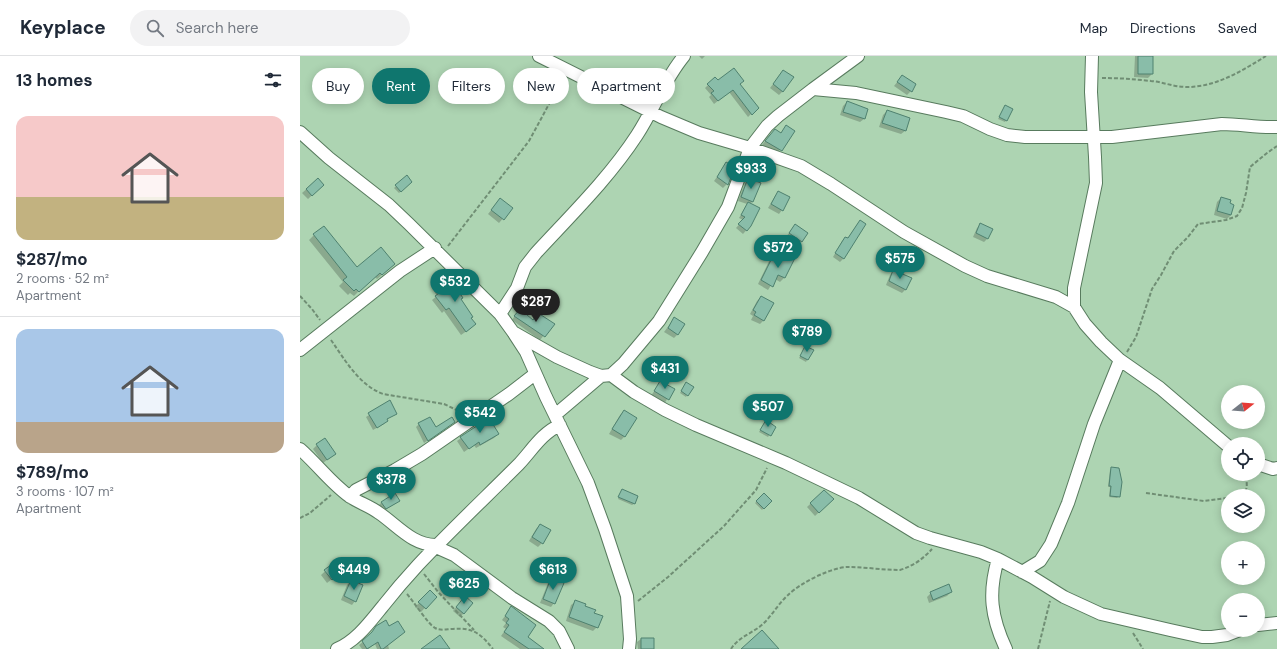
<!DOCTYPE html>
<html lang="en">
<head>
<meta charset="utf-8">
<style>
  :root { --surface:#fff; --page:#f2f2f3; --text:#1f2937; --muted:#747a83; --line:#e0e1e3; --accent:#0f766e }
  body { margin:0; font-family:"DM Sans",sans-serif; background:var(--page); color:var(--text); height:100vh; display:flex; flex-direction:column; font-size:15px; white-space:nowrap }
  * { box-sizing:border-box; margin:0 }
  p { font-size:13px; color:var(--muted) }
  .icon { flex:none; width:22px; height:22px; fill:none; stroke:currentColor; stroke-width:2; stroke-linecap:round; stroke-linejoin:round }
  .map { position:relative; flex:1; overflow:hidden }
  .sheet { display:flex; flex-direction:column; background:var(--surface); width:300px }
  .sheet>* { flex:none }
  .top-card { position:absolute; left:12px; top:12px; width:380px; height:36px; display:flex; gap:8px }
  .needle { width:26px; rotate:73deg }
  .tools { position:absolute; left:921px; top:329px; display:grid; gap:8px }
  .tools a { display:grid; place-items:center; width:44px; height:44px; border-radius:50%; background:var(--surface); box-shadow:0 2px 10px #0003; font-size:20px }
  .price { position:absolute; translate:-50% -34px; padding:0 9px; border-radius:14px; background:var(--accent); color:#fff; font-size:13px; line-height:26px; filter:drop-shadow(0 1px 2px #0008) }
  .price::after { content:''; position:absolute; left:50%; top:24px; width:12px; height:9px; margin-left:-6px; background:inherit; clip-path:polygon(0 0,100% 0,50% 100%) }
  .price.on { background:#222; color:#fff }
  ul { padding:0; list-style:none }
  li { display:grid; align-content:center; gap:8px; height:212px; padding:0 16px }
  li+li { border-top:1px solid var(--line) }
  li span { display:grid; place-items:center; height:124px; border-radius:12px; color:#555 }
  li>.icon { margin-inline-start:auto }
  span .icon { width:72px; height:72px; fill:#fffc; stroke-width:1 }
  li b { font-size:17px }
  h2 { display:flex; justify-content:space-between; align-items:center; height:48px; padding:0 16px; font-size:17px }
  .tag { padding:0 14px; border-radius:18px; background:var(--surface); box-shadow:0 2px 10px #0003; font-size:14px; line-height:36px }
  .tag.on { background:var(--accent); color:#fff }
  header { display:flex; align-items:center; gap:24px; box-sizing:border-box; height:56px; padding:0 20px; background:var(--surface); border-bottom:1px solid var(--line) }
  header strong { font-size:19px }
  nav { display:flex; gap:22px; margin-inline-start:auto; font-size:14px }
  .search { width:280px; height:36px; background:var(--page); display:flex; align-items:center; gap:10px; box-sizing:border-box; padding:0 14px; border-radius:22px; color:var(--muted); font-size:15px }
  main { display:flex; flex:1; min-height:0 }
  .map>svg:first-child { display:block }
</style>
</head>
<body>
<header>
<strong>Keyplace</strong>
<div class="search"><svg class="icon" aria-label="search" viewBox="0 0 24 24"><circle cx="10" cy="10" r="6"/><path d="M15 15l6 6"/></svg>Search here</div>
<nav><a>Map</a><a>Directions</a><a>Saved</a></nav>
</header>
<main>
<section class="sheet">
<h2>13 homes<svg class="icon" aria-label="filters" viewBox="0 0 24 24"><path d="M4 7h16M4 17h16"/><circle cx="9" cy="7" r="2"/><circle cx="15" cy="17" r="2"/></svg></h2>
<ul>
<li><span style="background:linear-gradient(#f6c9c9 65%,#c2b280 0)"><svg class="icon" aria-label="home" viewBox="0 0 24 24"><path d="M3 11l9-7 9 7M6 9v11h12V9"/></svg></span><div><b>$287/mo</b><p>2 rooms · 52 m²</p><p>Apartment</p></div></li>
<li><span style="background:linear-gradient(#a9c7e8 75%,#b9a48a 0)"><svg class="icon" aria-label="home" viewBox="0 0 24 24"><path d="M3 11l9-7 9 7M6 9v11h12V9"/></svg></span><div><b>$789/mo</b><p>3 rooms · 107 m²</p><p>Apartment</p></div></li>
</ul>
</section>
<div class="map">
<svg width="977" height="593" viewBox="0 0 977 593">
  <rect width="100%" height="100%" fill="#add4b2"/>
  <path fill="#0003" d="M399,0H405L402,3Z
    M835,0H852V18L848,22L834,21Z
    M483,15V35L479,39L470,32Z
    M602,20L611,35L607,39L594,30Z
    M418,25L439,28L457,52L448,61L429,36L414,48L409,41L411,39L405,32L408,29Z
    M547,46L564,63L560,66L540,59L543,50Z
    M705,51L712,54L705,66L698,63Z
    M587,55L605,75L601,78L579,71L583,59Z
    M483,74L494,75L477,98L462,89L471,78H480Z
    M427,107V128L423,132L414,125Z
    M106,121L111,126L99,137L94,132Z
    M18,123L23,129L8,143L2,137Z
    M449,123L453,145L450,148V170L443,178L436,172L443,164L439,162L447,148L438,145L445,127Z
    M478,136L482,154L479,158L468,152L475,140Z
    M921,142L929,148L931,159L927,163L914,159L917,146Z
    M197,147L212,152L199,167L188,158Z
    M560,165L544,202L540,206L533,201L542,185L545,182L547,183Z
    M680,169L687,183L684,186L673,181L677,172Z
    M492,173L501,185L497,189L486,181Z
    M14,179L56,213H89L77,223L74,220L54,240L50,237L48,239L39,230L43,226L9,184Z
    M487,199L494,203L484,222L480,226L475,223L468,234L458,228L470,203L474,200L483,203Z
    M594,215L606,233L602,237L586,229L590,219Z
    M137,230L160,244L170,262L171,272L161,279L144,255L142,257L132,244L137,240L133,233Z
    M461,241L464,264L460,268L451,264L453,260L450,258L457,245Z
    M216,258L233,265L253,268L240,284L212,264Z
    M374,263L378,278L374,282L364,276Z
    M504,293L512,294L506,306L499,302Z
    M360,326L373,334L364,348L351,340Z
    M385,329L387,339L386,341L380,337Z
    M90,345L96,357L86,364L84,368L73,374L66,361Z
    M324,356L335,363L324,381L321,384L309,378L320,359Z
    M154,366L124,387L116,371L119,368L135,372Z
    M464,367L475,371L468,381L459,376Z
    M198,378L194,382L176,392L174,389L164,396L157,385L161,382Z
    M17,389L35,398L23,407L13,393Z
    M812,412L819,440L817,442L809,441L810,431H808L810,414Z
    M322,434L334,448L332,449L318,443Z
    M524,435L533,443L515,460L507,451Z
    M464,438L470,445L462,454L455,447Z
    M99,445L82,456L78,450L82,446Z
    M240,469L242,487L238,491L229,485L236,473Z
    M34,507L37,519L27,527L21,519Z
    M251,523L254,547L251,551L240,547L248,527Z
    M51,525L55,545L52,549L41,544L47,529Z
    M130,536L135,541L121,556L115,551Z
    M651,536L647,540L629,547L627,541L631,537Z
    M161,545L164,557L160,561L153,555Z
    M275,546L293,557L297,571L293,575L266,565L271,549Z
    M211,552L227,581L242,593H220L201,580L206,573L203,571L206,567L202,564Z
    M89,571L104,576L88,589L89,593H77L75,588L68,593H62L59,589L70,580Z
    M341,583L353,593H338L337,586Z"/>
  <path fill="#89bda9" stroke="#4f816f" d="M838,0H853V18H838Z
    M434,12L444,25L440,28L459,52L452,59L433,34L418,45L411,37L414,35L407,28L415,21L418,24Z
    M483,14L494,21L483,36L473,28Z
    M602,19L616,28L612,36L597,26Z
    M547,45L568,53L565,63L543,56Z
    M705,49L713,53L707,65L699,61Z
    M587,54L610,62L606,75L582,67Z
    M486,69L495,75L482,95L465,85L475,73L481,77Z
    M426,106L435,111L428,129L417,121Z
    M107,119L112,126L101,136L95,129Z
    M18,122L24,129L12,140L6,133Z
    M448,122L461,127L453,146L441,141Z
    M478,135L490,141L483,155L471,148Z
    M921,141L931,144L930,147L934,149L931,159L917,155Z
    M200,142L213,152L204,164L191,154Z
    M448,146L460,152L451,170L447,175L438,168L445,161L441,159Z
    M560,164L566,168L544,203L535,197L545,181L548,182Z
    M680,167L693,173L688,183L676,177Z
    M495,168L508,177L502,186L489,177Z
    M24,170L57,211L81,191L95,208L82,219L80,217L59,236L56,233L54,235L43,224L47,221L13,178Z
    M474,198L484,202L487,198L495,202L485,222L478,219L473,231L461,224Z
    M593,214L612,222L606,234L589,225Z
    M148,220L163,242L161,243L173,261L171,262L176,268L166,276L149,252L146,254L135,240L141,236L136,229Z
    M461,240L474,247L464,265L454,259L456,256L453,254Z
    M220,253L233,264L238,257L255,268L245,281L214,260Z
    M374,261L385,268L378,279L368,272Z
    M505,290L514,294L508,304L500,300Z
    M360,325L375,333L369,344L354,335Z
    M386,326L394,331L388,340L381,335Z
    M90,344L97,358L87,363L88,365L77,372L68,357Z
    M324,354L337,362L325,381L312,373Z
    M130,361L136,371L152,361L155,366L128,385L118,367Z
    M189,362L199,378L180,389L179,386L169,393L160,381Z
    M466,364L476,371L471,380L460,374Z
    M25,382L36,398L27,404L16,388Z
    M811,411L819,412L822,426L820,441L810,440L811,430H809Z
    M322,433L338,440L335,448L318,441Z
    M524,434L534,443L519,457L510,447Z
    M95,437L100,445L86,453L81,446Z
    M464,437L472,445L464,453L456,445Z
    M240,468L251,474L243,488L232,481Z
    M35,506L42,515L32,524L24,514Z
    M251,522L264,527L255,548L243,543Z
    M51,524L63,529L56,546L44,540Z
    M649,528L652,536L633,544L630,536Z
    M130,534L137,541L126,553L118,546Z
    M165,540L173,547L164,558L156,551Z
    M275,544L286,548L285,550L296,554L294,557L303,560L298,572L269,561Z
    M211,550L236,569L228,581L244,593H229L204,576L209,569L206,567L209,563L205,560Z
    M86,564L89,570L98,565L105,576L83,593H81L78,586L67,593L62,585L72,576L76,570Z
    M462,574L479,593H441Z
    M140,579L150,593H121Z
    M341,582H354V593H341Z"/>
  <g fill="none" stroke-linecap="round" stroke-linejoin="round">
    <g stroke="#587b5e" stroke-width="14">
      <path id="street" d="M239,0L361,61L399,77L450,92L467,70L478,60L513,33L558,0
        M513,33L556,37L646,56L663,60L690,73L707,79L725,81H812L922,68C940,68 958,72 977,71
        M0,76L29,102L89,149L109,168L200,258L213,276L226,296L246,341L288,427L305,473L327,540L330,583L329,593
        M774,251V232L796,127L795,101L791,36L792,0
        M200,258L217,232L225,211L236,197C271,159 309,122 337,79C354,53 364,24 384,0
        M213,276L257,301L290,316L301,320L311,319L323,308L359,265L402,196L428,151L450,92L501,110L531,128L604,176L665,210L687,220L756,241L774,251L785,268L801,286L820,304L860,332L928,390
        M0,294L100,215L135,192
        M311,319L334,336L365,354L396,369L486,407L559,442L616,477L630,482L681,496L698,503L732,521L764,541L801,558L870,574L902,581H912L927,579L940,574
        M255,359L301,320
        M0,393C17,408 31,427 49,440C59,447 70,450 79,457C97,469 113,490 137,489
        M958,408L973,413L977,412
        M50,441L56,434L95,414L122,398L209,338L235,318
        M136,491L154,499L212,542L249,565L259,575L268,593
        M698,503C688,537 691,561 706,593
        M722,516L740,505L751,488L768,447L794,368L820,304
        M958,569L977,567
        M37,593C57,584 69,567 83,550C94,536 106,522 118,509C151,474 185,442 219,408C232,394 242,377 260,369"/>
    </g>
    <path stroke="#708e74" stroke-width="2" stroke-dasharray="4 2" stroke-linecap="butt" d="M802,22C818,22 834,23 851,25C863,26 874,31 887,31C916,31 942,15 966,0
      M148,190L229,85L262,24
      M0,240L12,253L20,264
      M31,284C45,304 59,329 83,338L144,348L163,357
      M827,296L836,281L852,233L861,219L874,195L888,181L898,168L926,164L937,160L942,152L946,137L950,111L967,97L977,90
      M846,437L904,445L928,442
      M941,440C949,435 947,426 945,418
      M0,462L10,457L31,439
      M124,518L139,537L174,574
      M107,538C114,546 128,568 135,572C141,575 147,573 153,573C173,571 181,578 193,593
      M338,545L368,521L424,470L456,434L467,412
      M833,577L843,593
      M431,593C439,580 454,577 464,567C473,558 479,547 488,539C500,527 532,511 548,511C565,511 583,514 600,514C613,510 623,503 632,493
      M738,593L750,545"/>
    <use href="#street" stroke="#fff" stroke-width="12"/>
  </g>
</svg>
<div class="tools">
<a><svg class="needle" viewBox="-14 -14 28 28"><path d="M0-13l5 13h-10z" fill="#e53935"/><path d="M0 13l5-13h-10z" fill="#747a83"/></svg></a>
<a><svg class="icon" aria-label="locate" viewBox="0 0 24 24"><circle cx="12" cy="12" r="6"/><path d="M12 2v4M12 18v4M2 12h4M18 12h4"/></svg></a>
<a><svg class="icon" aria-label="layers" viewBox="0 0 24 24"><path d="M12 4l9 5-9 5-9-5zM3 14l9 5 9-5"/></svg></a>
<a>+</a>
<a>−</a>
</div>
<b class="price" style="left:451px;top:134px">$933</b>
<b class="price" style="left:478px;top:213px">$572</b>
<b class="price" style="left:600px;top:224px">$575</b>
<b class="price" style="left:155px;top:247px">$532</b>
<b class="price on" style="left:236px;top:267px">$287</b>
<b class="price" style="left:507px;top:297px">$789</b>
<b class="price" style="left:365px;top:334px">$431</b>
<b class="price" style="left:468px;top:372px">$507</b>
<b class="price" style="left:180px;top:378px">$542</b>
<b class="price" style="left:91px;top:445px">$378</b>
<b class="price" style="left:54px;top:535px">$449</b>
<b class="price" style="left:253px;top:535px">$613</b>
<b class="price" style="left:164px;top:549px">$625</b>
<div class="top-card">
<a class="tag">Buy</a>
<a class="tag on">Rent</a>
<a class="tag">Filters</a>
<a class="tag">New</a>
<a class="tag">Apartment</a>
</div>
</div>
</main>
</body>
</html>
